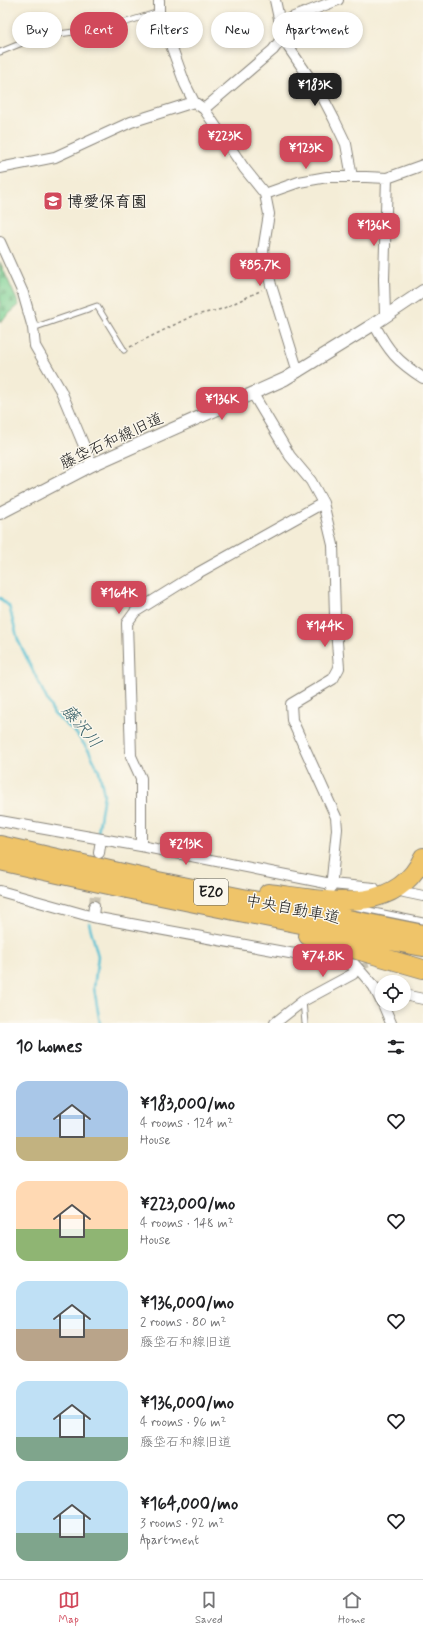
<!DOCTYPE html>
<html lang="en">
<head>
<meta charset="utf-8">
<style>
  :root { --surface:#fff; --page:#f2f2f2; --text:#202124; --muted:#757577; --line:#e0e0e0; --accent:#d1495b }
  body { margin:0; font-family:Mynerve,"Klee One",sans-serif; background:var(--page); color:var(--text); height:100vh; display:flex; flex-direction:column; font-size:15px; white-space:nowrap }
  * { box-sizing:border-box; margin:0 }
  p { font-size:13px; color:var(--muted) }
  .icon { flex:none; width:22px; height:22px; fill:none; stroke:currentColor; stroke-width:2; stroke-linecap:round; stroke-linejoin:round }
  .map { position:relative; height:1023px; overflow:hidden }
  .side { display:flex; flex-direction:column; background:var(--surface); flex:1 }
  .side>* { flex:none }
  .banner { position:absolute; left:12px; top:12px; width:399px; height:36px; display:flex; gap:8px }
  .controls { position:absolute; left:375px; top:975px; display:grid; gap:8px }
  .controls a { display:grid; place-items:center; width:36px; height:36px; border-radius:50%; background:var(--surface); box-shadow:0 2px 6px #0003; font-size:20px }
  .price { position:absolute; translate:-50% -34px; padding:0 9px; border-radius:8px; background:var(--accent); color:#fff; font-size:13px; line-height:26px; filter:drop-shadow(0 1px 2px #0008) }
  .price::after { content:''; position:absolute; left:50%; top:24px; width:12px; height:9px; margin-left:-6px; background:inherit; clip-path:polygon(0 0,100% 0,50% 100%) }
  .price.current { background:#222; color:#fff }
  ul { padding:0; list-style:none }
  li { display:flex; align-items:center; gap:12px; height:100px; padding:0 16px }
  li span { display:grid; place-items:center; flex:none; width:112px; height:80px; border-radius:12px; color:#555 }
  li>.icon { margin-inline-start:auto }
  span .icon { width:48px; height:48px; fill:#fffc; stroke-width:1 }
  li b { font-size:17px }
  h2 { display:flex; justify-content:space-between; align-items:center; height:48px; padding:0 16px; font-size:17px }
  .tag { padding:0 14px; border-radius:18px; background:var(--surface); box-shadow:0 2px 6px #0003; font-size:14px; line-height:36px }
  .tag.current { background:var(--accent); color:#fff }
  .dock { display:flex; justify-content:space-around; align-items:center; height:56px; border-top:1px solid var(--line); background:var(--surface); font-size:11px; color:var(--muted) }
  .dock a { display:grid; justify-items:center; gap:2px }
  .dock .current { color:var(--accent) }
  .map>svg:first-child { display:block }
</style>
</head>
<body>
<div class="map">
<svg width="423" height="1023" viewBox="0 0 423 1023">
  <defs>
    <pattern id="cemetery-stones" width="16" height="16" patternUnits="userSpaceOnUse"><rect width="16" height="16" fill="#7cd093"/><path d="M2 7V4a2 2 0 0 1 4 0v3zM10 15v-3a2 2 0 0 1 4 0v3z" fill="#6bb27e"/></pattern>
  </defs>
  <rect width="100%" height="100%" fill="#fbf7ec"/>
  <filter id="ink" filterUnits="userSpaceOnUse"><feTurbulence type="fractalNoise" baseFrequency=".025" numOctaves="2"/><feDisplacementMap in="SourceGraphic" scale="8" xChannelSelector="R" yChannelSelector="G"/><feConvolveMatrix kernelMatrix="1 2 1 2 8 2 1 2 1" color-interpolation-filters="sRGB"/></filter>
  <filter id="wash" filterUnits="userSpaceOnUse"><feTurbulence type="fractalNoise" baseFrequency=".012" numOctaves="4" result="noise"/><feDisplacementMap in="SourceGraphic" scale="16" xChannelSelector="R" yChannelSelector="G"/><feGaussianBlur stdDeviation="0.9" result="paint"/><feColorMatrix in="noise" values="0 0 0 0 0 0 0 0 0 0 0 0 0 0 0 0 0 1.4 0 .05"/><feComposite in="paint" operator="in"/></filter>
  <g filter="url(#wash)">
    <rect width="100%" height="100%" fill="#f4edd7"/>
    <path fill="url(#cemetery-stones)" stroke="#4c7658" d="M0,262L19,305L0,322Z"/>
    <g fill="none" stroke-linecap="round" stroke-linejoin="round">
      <path stroke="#58c1d4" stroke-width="2.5" d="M0,598L9,606L18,640L54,714L75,732L89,751L99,771L104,794L98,833
        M89,923L98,956L94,988L100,1023"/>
    </g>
  </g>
  <g filter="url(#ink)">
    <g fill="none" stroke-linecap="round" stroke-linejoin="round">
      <path stroke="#c9c3b2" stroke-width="10" stroke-dasharray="10 5" stroke-linecap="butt" d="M94,906L96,879
        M357,949L365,969"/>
      <g stroke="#88847a" stroke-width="7">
        <path id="service" d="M0,52L37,37L110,27L159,12
          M33,328L97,306L124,350
          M354,907L423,921
          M303,1001L305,1023"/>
      </g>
      <g stroke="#88847a" stroke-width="12">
        <path id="minor" d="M159,0V12L185,84L194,102L204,109L244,168L265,194L269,214L263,251L271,285L298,372
          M275,0L283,37L287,45L322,96L334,119L346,144L352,177
          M281,22L338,0
          M204,109L273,50L283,37
          M0,168L55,157L131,122L194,102
          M265,194L299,182L327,177H366L387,178L423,165
          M0,242L23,293L33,328L35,346L61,391L92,465
          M385,316L384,279L387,178
          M374,324C389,352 397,361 423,378
          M253,394L290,456L311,481L323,503L333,545L335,616L339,668L333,679L291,704L292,720L336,817L337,829L331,888
          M0,821L141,846L331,884L374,888
          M141,846V778L131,756L127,623L135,612L196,574L323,503
          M99,853L101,839
          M0,891L93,917L355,965L376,989L382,990
          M404,892L423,896
          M93,917L94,906
          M373,985L382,1003
          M404,995L423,999
          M383,1004L391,1023
          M275,1023L303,1001L353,974L355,965"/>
      </g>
      <g stroke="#88847a" stroke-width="14">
        <path id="tertiary" d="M0,513L92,465L285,379L374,324L423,291"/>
      </g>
      <g stroke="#88847a" stroke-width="20">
        <path id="motorway" d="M0,845L158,881L423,934
          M0,861C140,893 281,921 423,947
          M268,893C321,899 395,919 423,857
          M308,936L423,969"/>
      </g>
      <path stroke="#88847a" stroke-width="1.5" stroke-dasharray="3 3" stroke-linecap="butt" d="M130,347L192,316L222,309L262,290"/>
      <use href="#service" stroke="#fff" stroke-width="5"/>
      <use href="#minor" stroke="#fff" stroke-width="10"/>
      <use href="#tertiary" stroke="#fff" stroke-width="12"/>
      <use href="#motorway" stroke="#efc469" stroke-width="18"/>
    </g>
  </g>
  <defs>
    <g id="school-square" transform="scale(1)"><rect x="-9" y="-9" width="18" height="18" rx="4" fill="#d1495b" stroke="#fbf7ec"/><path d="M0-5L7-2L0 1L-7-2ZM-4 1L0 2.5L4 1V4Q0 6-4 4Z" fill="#fff"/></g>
  </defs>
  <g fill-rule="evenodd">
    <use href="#school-square" x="53" y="201"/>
  </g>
  <g text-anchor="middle" stroke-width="3" stroke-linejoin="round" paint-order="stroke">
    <rect fill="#fbf7ec" stroke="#5f5e5a" stroke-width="1" x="194" y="879" width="34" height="26" rx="3"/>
    <g font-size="15" font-weight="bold" fill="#1c1c1c">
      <text x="211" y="897">E20</text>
    </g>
    <g font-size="16" font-weight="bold" fill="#1c1c1c" stroke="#fbf7ec" text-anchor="start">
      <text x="67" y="207">博愛保育園</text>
    </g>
    <g font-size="16" fill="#1c1c1c" stroke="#fbf7ec">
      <text transform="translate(111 440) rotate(-25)" y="6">藤垈石和線旧道</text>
      <text transform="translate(293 908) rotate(11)" y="6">中央自動車道</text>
    </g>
    <g font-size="17" font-style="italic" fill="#345e66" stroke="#fbf7ec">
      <text transform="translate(82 726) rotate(50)" y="6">藤沢川</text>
    </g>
  </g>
</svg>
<div class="controls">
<a><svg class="icon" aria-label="locate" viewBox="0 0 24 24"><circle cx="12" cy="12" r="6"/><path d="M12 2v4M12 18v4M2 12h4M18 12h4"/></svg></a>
</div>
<b class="price current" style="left:315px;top:107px">¥183K</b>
<b class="price" style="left:225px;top:158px">¥223K</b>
<b class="price" style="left:306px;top:170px">¥123K</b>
<b class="price" style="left:374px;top:247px">¥136K</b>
<b class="price" style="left:260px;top:287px">¥85.7K</b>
<b class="price" style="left:222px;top:421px">¥136K</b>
<b class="price" style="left:119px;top:615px">¥164K</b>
<b class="price" style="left:325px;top:648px">¥144K</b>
<b class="price" style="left:186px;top:866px">¥213K</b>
<b class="price" style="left:323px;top:978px">¥74.8K</b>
<div class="banner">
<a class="tag">Buy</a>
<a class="tag current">Rent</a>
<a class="tag">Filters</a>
<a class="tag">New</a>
<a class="tag">Apartment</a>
</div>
</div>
<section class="side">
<h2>10 homes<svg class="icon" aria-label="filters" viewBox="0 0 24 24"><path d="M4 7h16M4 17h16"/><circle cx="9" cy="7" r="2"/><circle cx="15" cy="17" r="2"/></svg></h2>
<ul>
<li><span style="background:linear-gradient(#a9c7e8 70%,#c2b280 0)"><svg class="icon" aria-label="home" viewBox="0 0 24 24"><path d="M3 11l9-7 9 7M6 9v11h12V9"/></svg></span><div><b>¥183,000/mo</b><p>4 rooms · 124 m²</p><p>House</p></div><svg class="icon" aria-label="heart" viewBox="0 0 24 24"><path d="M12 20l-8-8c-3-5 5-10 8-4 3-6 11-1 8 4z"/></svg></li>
<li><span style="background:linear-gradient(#ffd9b3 60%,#8fb573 0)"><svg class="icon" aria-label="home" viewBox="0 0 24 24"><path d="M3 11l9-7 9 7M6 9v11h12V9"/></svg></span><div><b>¥223,000/mo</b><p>4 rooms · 148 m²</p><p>House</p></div><svg class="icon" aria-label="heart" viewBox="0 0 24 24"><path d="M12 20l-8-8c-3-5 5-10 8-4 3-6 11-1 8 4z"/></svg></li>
<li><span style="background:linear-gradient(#bfe0f5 60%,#b9a48a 0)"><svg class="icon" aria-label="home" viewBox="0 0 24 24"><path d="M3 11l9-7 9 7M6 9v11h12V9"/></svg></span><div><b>¥136,000/mo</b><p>2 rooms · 80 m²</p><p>藤垈石和線旧道</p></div><svg class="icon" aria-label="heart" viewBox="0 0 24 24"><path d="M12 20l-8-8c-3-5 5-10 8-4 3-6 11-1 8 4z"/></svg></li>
<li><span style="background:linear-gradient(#bfe0f5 70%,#7fa58c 0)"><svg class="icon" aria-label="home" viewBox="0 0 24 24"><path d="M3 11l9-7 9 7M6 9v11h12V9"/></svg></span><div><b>¥136,000/mo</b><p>4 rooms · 96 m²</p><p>藤垈石和線旧道</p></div><svg class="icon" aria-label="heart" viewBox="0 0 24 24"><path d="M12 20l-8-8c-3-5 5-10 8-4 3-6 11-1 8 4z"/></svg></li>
<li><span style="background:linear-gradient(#bfe0f5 65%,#7fa58c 0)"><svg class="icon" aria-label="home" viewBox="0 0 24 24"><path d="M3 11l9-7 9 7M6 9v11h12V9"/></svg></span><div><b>¥164,000/mo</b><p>3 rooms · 92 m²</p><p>Apartment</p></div><svg class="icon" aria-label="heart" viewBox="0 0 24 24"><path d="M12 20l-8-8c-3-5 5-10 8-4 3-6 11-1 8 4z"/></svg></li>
</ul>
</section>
<nav class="dock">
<a class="current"><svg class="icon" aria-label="map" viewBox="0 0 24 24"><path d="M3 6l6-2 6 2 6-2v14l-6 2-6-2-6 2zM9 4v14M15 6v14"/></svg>Map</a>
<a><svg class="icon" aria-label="saved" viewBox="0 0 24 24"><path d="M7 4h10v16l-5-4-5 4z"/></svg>Saved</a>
<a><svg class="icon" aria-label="home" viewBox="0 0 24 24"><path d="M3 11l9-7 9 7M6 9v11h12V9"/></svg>Home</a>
</nav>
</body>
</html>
